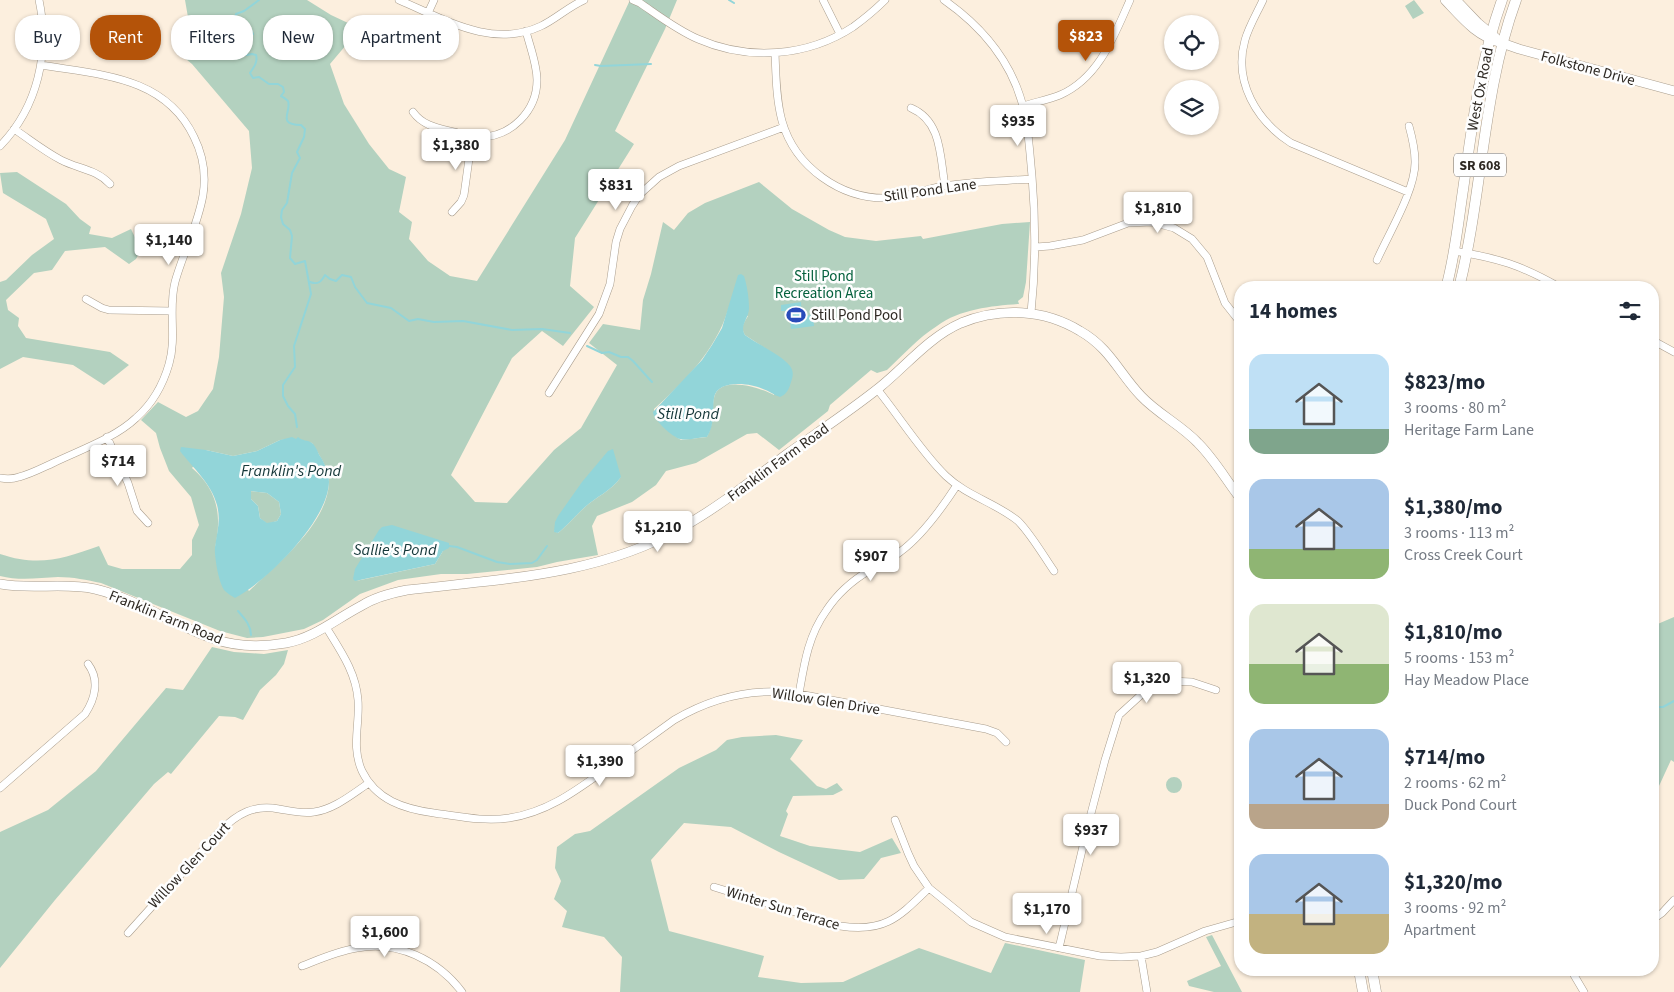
<!DOCTYPE html>
<html lang="en">
<head>
<meta charset="utf-8">
<style>
  :root { --surface:#fff; --page:#f2f2f3; --text:#1f2937; --muted:#747a83; --accent:#b45309 }
  body { margin:0; font-family:"Source Sans 3",sans-serif; background:var(--page); color:var(--text); height:100vh; display:flex; flex-direction:column; font-size:19px; white-space:nowrap }
  * { box-sizing:border-box; margin:0 }
  p { font-size:16px; color:var(--muted) }
  .icon { flex:none; width:28px; height:28px; fill:none; stroke:currentColor; stroke-width:2; stroke-linecap:round; stroke-linejoin:round }
  .map { position:relative; flex:1; overflow:hidden }
  .details { position:absolute; left:1234px; top:281px; width:425px; height:695px; display:flex; flex-direction:column; background:var(--surface); border-radius:20px; box-shadow:0 1px 4px #0004 }
  .details>* { flex:none }
  .guide { position:absolute; left:15px; top:15px; width:475px; height:45px; display:flex; gap:10px }
  .tools { position:absolute; left:1164px; top:15px; display:grid; gap:10px }
  .tools a { display:grid; place-items:center; width:55px; height:55px; border-radius:50%; background:var(--surface); box-shadow:0 1px 4px #0004; font-size:25px }
  .price { position:absolute; translate:-50% -42px; padding:0 11px; border-radius:5px; background:#fff; color:#222; font-size:16px; line-height:32px; filter:drop-shadow(0 1px 2px #0008) }
  .price::after { content:''; position:absolute; left:50%; top:30px; width:15px; height:11px; margin-left:-8px; background:inherit; clip-path:polygon(0 0,100% 0,50% 100%) }
  .price.active { background:var(--accent); color:#fff }
  ul { padding:0; list-style:none }
  li { display:flex; align-items:center; gap:15px; height:125px; padding:0 15px }
  li span { display:grid; place-items:center; flex:none; width:140px; height:100px; border-radius:15px; color:#555 }
  li>.icon { margin-inline-start:auto }
  span .icon { width:60px; height:60px; fill:#fffc; stroke-width:1 }
  li b { font-size:21px }
  h2 { display:flex; justify-content:space-between; align-items:center; height:60px; padding:0 15px; font-size:21px }
  .chip { padding:0 18px; border-radius:20px; background:var(--surface); box-shadow:0 1px 4px #0004; font-size:18px; line-height:45px }
  .chip.active { background:var(--accent); color:#fff }
  .map>svg:first-child { display:block }
</style>
</head>
<body>
<div class="map">
<svg width="1674" height="992" viewBox="0 0 1674 992">
  <rect width="100%" height="100%" fill="#fcefde"/>
  <path fill="#b3d1bf" fill-rule="evenodd" d="M185,0H307L331,15L348,23L352,38L330,64L344,104L369,144L389,169L406,177L399,212L412,222L409,239L428,261L450,276L477,281L565,140L630,0H677L665,29L615,131L634,144L575,238L570,286L594,307L563,346L542,331L512,358L451,475L475,502L507,503L554,450L581,428L617,365L589,343L603,324L640,330L643,300L651,274L663,222L674,230L688,213L705,203L759,182L792,209L829,230L845,237L876,241L921,236L923,239L1002,224L1030,222L1026,282L1023,297L1018,301L1019,304C992,306 960,309 937,326C918,338 903,355 887,370L877,373L871,370L830,405L828,411L779,450L757,433L747,434L696,463L666,471L656,485L632,502L597,516L592,526L598,555L557,562L537,567L467,574H441L398,580L360,594L323,620L304,629L263,637L247,638L220,631L101,583C87,580 73,577 58,577C39,578 19,581 0,576V554C39,567 62,559 99,546L108,565L122,569H180L192,555V540L199,525L191,497L169,471L160,448L156,433L141,420L158,402L186,417L198,411L213,389L219,357L224,297L221,273L241,214L252,168L249,131L192,64L181,55L189,23ZM728,310L748,316C744,323 740,327 745,335L780,358L774,395C761,388 719,374 714,398C711,414 715,421 707,437L681,440L675,436L655,418L654,409C685,381 715,351 728,310ZM296,439L312,443C319,455 329,468 329,482C328,524 277,564 249,591L215,548C222,516 218,490 192,468L206,450L233,456L257,451L280,440ZM621,477C610,492 597,496 584,508C575,516 568,525 558,533L554,531ZM443,551L435,564L356,581Z
    M1414,0L1424,13L1413,19L1405,6Z
    M17,172L66,204L80,219L91,227L89,234L112,238L131,229L141,250L136,259L129,264L105,247L65,251L52,270L34,273L6,300L8,310L19,318L18,326L26,338L110,352L129,365L104,385L73,365L23,357L0,369V282L6,280L32,255L54,239L46,219L3,193L0,173Z
    M250,491L267,493L279,502L281,514L277,521L267,524L260,518L258,506L251,499Z
    M1674,617V762L1671,760L1653,799V626Z
    M212,647L234,652L264,654L288,650L284,664L276,675L260,690L243,720L235,717L219,716L171,774L168,772L154,784L55,900L0,968V832L48,810L96,771L166,688L183,690Z
    M776,735L803,740L790,759L817,786L826,789L837,783L843,790L833,795L793,796L786,811L788,814L780,836L810,846L860,852L892,838L901,853L881,858L864,879L839,880L779,852L731,827L684,823L651,860L669,931L764,956L758,977L801,983L843,982L919,948L991,973L1005,943L1085,960L1080,992H620L622,957L604,937L562,927L567,911L554,899L561,881L555,868L557,847L575,834L590,831L679,768L716,750L727,740L742,737Z
    M1166 785a8 8 0 1 1 16 0a8 8 0 1 1-16 0Z
    M1212,935L1242,992H1214L1189,986L1187,981L1221,966L1206,937Z"/>
  <path fill="#92d5d9" fill-rule="evenodd" d="M741,274L744,276C747,285 749,298 749,308C749,319 739,325 745,335C757,344 782,355 790,366C794,371 793,377 791,382C789,389 787,394 780,397C774,395 769,391 763,389C750,383 717,379 714,398C712,412 715,424 707,437C699,437 688,441 680,439C672,437 653,419 653,412L702,360L712,345L722,328L738,275Z
    M801,302L802,316L813,315L814,326L791,329L789,311H781V305Z
    M292,437L296,439L298,437C302,441 308,440 312,443C316,446 318,453 320,456C325,463 329,474 329,482C328,521 267,581 235,598C232,596 228,594 225,591C219,585 214,556 215,547C217,532 221,520 217,505C211,483 193,468 180,451L181,447L206,450L233,456L257,451L280,440ZM251,491L267,493L279,502L281,514L277,521L267,523L260,518L258,506L251,499Z
    M613,449L621,477C610,492 597,496 584,508C575,516 568,525 558,533L554,532L555,522L558,516L582,482L608,451Z
    M392,525L449,543V548L443,551L435,564L355,581L353,579L355,569L379,530L382,527Z"/>
  <g fill="none" stroke-linecap="round" stroke-linejoin="round">
    <path stroke="#92d5d9" stroke-width="2" d="M259,0L244,11L236,14L235,18L241,25L242,29L251,30L253,34C247,39 244,44 244,52L247,55L252,54L256,55C258,62 254,67 250,73L253,78L259,77L269,84H278L283,87L284,92L281,96C283,97 287,100 288,101C292,111 276,125 301,125L305,129L304,137L297,152L300,158L292,173L287,203L282,210L281,217L283,224L290,230L292,236L290,258L295,264L305,261L311,294L294,346L295,367L283,385V396L288,406L295,414L297,427
      M729,0L734,3
      M595,65L601,66L651,64
      M310,282C318,285 321,282 325,275L330,279L336,281L342,275L351,277L355,287L367,303L391,308L409,321L418,319L434,322L463,321L512,330L542,329L570,333
      M587,346L602,353L609,352L621,357H628L633,361L652,382
      M449,546L457,547L497,562L510,564L532,563L537,560L547,546
      M238,611C244,618 251,625 251,635
      M1652,707H1663L1674,701"/>
    <g stroke="#a99d8d" stroke-width="8">
      <path id="minor" d="M399,0C444,19 492,49 541,26C556,19 568,7 584,0
        M633,0L640,3C659,16 677,30 698,39C748,61 807,57 853,27C864,19 875,10 885,0
        M823,0L840,34
        M944,0C984,28 1015,66 1025,115C1029,135 1030,156 1032,176C1036,224 1036,265 1031,313
        M1263,0C1257,13 1249,26 1245,40C1233,82 1257,121 1291,143L1408,192
        M428,13L434,0
        M775,53C776,75 776,99 782,121C795,167 841,200 889,198C908,197 925,189 944,186C973,181 1003,181 1032,179
        M1023,106C1035,102 1048,100 1060,95C1099,78 1114,36 1130,0
        M911,108C942,121 940,157 945,186
        M413,112C423,126 438,128 454,132C462,134 471,137 480,137C511,137 537,111 537,80C537,64 530,47 526,31
        M14,129C29,139 44,151 61,160C78,169 96,169 110,184
        M0,146C38,107 50,52 39,0
        M452,212L461,202L464,195L472,137
        M1036,247L1050,246L1083,240L1128,223L1152,222L1174,228L1192,239L1207,257L1225,303L1240,322
        M1454,251C1498,258 1521,265 1561,288
        M1377,260C1389,233 1416,189 1415,161C1415,149 1412,137 1409,126
        M86,299L102,308L109,310L172,311
        M1652,340L1674,352
        M877,389C899,416 922,453 946,476C967,496 996,503 1018,521C1031,534 1043,555 1054,571
        M549,393L599,314L610,284L616,242L620,229L632,206L639,195L659,177L679,166L784,127
        M107,437L128,483L137,511L148,523
        M0,478C6,479 13,479 19,477C31,474 42,468 53,463C80,450 115,438 136,418C152,404 163,385 169,364C177,337 168,309 175,282C183,253 198,225 203,195C206,176 203,155 194,137C165,76 100,75 41,65
        M326,627C340,650 356,672 358,700C360,724 351,747 362,771C376,800 404,809 434,813C458,816 484,822 509,818C549,812 578,789 609,767C631,751 653,735 674,720C713,697 754,687 799,694L986,729L997,733L1006,742
        M799,694C804,665 808,636 826,611C837,594 853,580 870,570C880,564 891,559 900,552C922,536 942,508 957,485
        M0,788L85,714C95,699 100,680 88,664
        M895,820L908,853L914,866L929,888L971,922L1005,937L1100,956L1121,957L1141,956L1157,952L1205,931L1240,921
        M1239,844L1240,872
        M714,887L840,926C885,933 899,917 929,888
        M1652,920L1662,913L1674,900
        M128,933L220,831C237,814 254,804 279,809C291,811 302,814 314,812C335,809 352,794 369,783
        M1059,948L1088,825L1105,760L1119,715L1142,694L1170,681L1192,682L1216,690
        M1141,956L1147,992
        M302,966C320,959 338,951 357,948C397,940 438,960 462,992
        M1571,970L1584,992"/>
    </g>
    <g stroke="#a99d8d" stroke-width="10">
      <path id="tertiary" d="M1502,43L1519,49L1674,91
        M0,584C32,590 64,582 95,589C137,599 174,625 214,639C237,647 262,647 286,643C314,638 336,619 361,606C375,597 391,593 407,590C501,579 597,576 681,528C719,507 752,480 787,454C818,432 850,411 880,387C906,366 929,337 961,323C1000,307 1044,309 1080,331C1110,348 1119,373 1141,396C1158,414 1181,425 1198,443C1215,460 1226,480 1240,498"/>
    </g>
    <g stroke="#a99d8d" stroke-width="10">
      <path id="secondary" d="M1445,0C1463,19 1476,36 1502,43
        M1456,0L1478,23L1496,38"/>
    </g>
    <g stroke="#a99d8d" stroke-width="11">
      <path id="primary" d="M1446,288C1455,256 1458,223 1463,190C1472,126 1480,61 1502,0
        M1459,288C1483,192 1482,93 1516,0
        M1359,970L1363,992
        M1372,970L1376,992"/>
    </g>
    <use href="#minor" stroke="#fff" stroke-width="7"/>
    <use href="#tertiary" stroke="#fff" stroke-width="9"/>
    <use href="#secondary" stroke="#fff" stroke-width="9"/>
    <use href="#primary" stroke="#fff" stroke-width="10"/>
  </g>
  <defs>
    <g id="stadium-bare" transform="scale(1.5)"><path d="M0-5a6.5 5 0 1 0 0 10a6.5 5 0 1 0 0-10ZM-3.5-1.8h7v3.6h-7Z" fill="#294bba" stroke="#fefefe" stroke-width="2.5" paint-order="stroke"/></g>
  </defs>
  <g fill-rule="evenodd">
    <use href="#stadium-bare" x="796" y="315"/>
  </g>
  <g text-anchor="middle" stroke-width="5" stroke-linejoin="round" paint-order="stroke">
    <rect fill="#fefefe" stroke="#6c6965" stroke-width="1" x="1454" y="153.5" width="52" height="23" rx="4"/>
    <g font-size="14" font-weight="bold" fill="#2e2923">
      <text x="1480" y="170">SR 608</text>
    </g>
    <g font-size="15" fill="#2e2923" stroke="#fefefe">
      <text transform="translate(1588 68) rotate(15)" y="5">Folkstone Drive</text>
      <text transform="translate(1480 89) rotate(-79)" y="5">West Ox Road</text>
      <text transform="translate(930 190) rotate(-8)" y="5">Still Pond Lane</text>
      <text transform="translate(778 462) rotate(-36)" y="5">Franklin Farm Road</text>
      <text transform="translate(166 617) rotate(22)" y="5">Franklin Farm Road</text>
      <text transform="translate(826 701) rotate(9)" y="5">Willow Glen Drive</text>
      <text transform="translate(189 865) rotate(-47)" y="5">Willow Glen Court</text>
      <text transform="translate(783 908) rotate(17)" y="5">Winter Sun Terrace</text>
    </g>
    <g font-size="15" fill="#05613d" stroke="#fefefe">
      <text x="824" y="281">Still Pond<tspan x="824" dy="17">Recreation Area</tspan></text>
    </g>
    <g font-size="15" fill="#2e2923" stroke="#fefefe" text-anchor="start">
      <text x="811" y="320">Still Pond Pool</text>
    </g>
    <g font-size="16" font-style="italic" fill="#16383a" stroke="#fefefe">
      <text x="688" y="419">Still Pond</text>
      <text x="291" y="476">Franklin's Pond</text>
      <text x="395" y="555">Sallie's Pond</text>
    </g>
  </g>
</svg>
<div class="tools">
<a><svg class="icon" aria-label="locate" viewBox="0 0 24 24"><circle cx="12" cy="12" r="6"/><path d="M12 2v4M12 18v4M2 12h4M18 12h4"/></svg></a>
<a><svg class="icon" aria-label="layers" viewBox="0 0 24 24"><path d="M12 4l9 5-9 5-9-5zM3 14l9 5 9-5"/></svg></a>
</div>
<b class="price active" style="left:1086px;top:62px">$823</b>
<b class="price" style="left:1018px;top:147px">$935</b>
<b class="price" style="left:456px;top:171px">$1,380</b>
<b class="price" style="left:616px;top:211px">$831</b>
<b class="price" style="left:1158px;top:234px">$1,810</b>
<b class="price" style="left:169px;top:266px">$1,140</b>
<b class="price" style="left:118px;top:487px">$714</b>
<b class="price" style="left:658px;top:553px">$1,210</b>
<b class="price" style="left:871px;top:582px">$907</b>
<b class="price" style="left:1147px;top:704px">$1,320</b>
<b class="price" style="left:600px;top:787px">$1,390</b>
<b class="price" style="left:1091px;top:856px">$937</b>
<b class="price" style="left:1047px;top:935px">$1,170</b>
<b class="price" style="left:385px;top:958px">$1,600</b>
<div class="guide">
<a class="chip">Buy</a>
<a class="chip active">Rent</a>
<a class="chip">Filters</a>
<a class="chip">New</a>
<a class="chip">Apartment</a>
</div>
<section class="details">
<h2>14 homes<svg class="icon" aria-label="filters" viewBox="0 0 24 24"><path d="M4 7h16M4 17h16"/><circle cx="9" cy="7" r="2"/><circle cx="15" cy="17" r="2"/></svg></h2>
<ul>
<li><span style="background:linear-gradient(#bfe0f5 75%,#7fa58c 0)"><svg class="icon" aria-label="home" viewBox="0 0 24 24"><path d="M3 11l9-7 9 7M6 9v11h12V9"/></svg></span><div><b>$823/mo</b><p>3 rooms · 80 m²</p><p>Heritage Farm Lane</p></div></li>
<li><span style="background:linear-gradient(#a9c7e8 70%,#8fb573 0)"><svg class="icon" aria-label="home" viewBox="0 0 24 24"><path d="M3 11l9-7 9 7M6 9v11h12V9"/></svg></span><div><b>$1,380/mo</b><p>3 rooms · 113 m²</p><p>Cross Creek Court</p></div></li>
<li><span style="background:linear-gradient(#dfe7d0 60%,#8fb573 0)"><svg class="icon" aria-label="home" viewBox="0 0 24 24"><path d="M3 11l9-7 9 7M6 9v11h12V9"/></svg></span><div><b>$1,810/mo</b><p>5 rooms · 153 m²</p><p>Hay Meadow Place</p></div></li>
<li><span style="background:linear-gradient(#a9c7e8 75%,#b9a48a 0)"><svg class="icon" aria-label="home" viewBox="0 0 24 24"><path d="M3 11l9-7 9 7M6 9v11h12V9"/></svg></span><div><b>$714/mo</b><p>2 rooms · 62 m²</p><p>Duck Pond Court</p></div></li>
<li><span style="background:linear-gradient(#a9c7e8 60%,#c2b280 0)"><svg class="icon" aria-label="home" viewBox="0 0 24 24"><path d="M3 11l9-7 9 7M6 9v11h12V9"/></svg></span><div><b>$1,320/mo</b><p>3 rooms · 92 m²</p><p>Apartment</p></div></li>
</ul>
</section>
</div>
</body>
</html>
